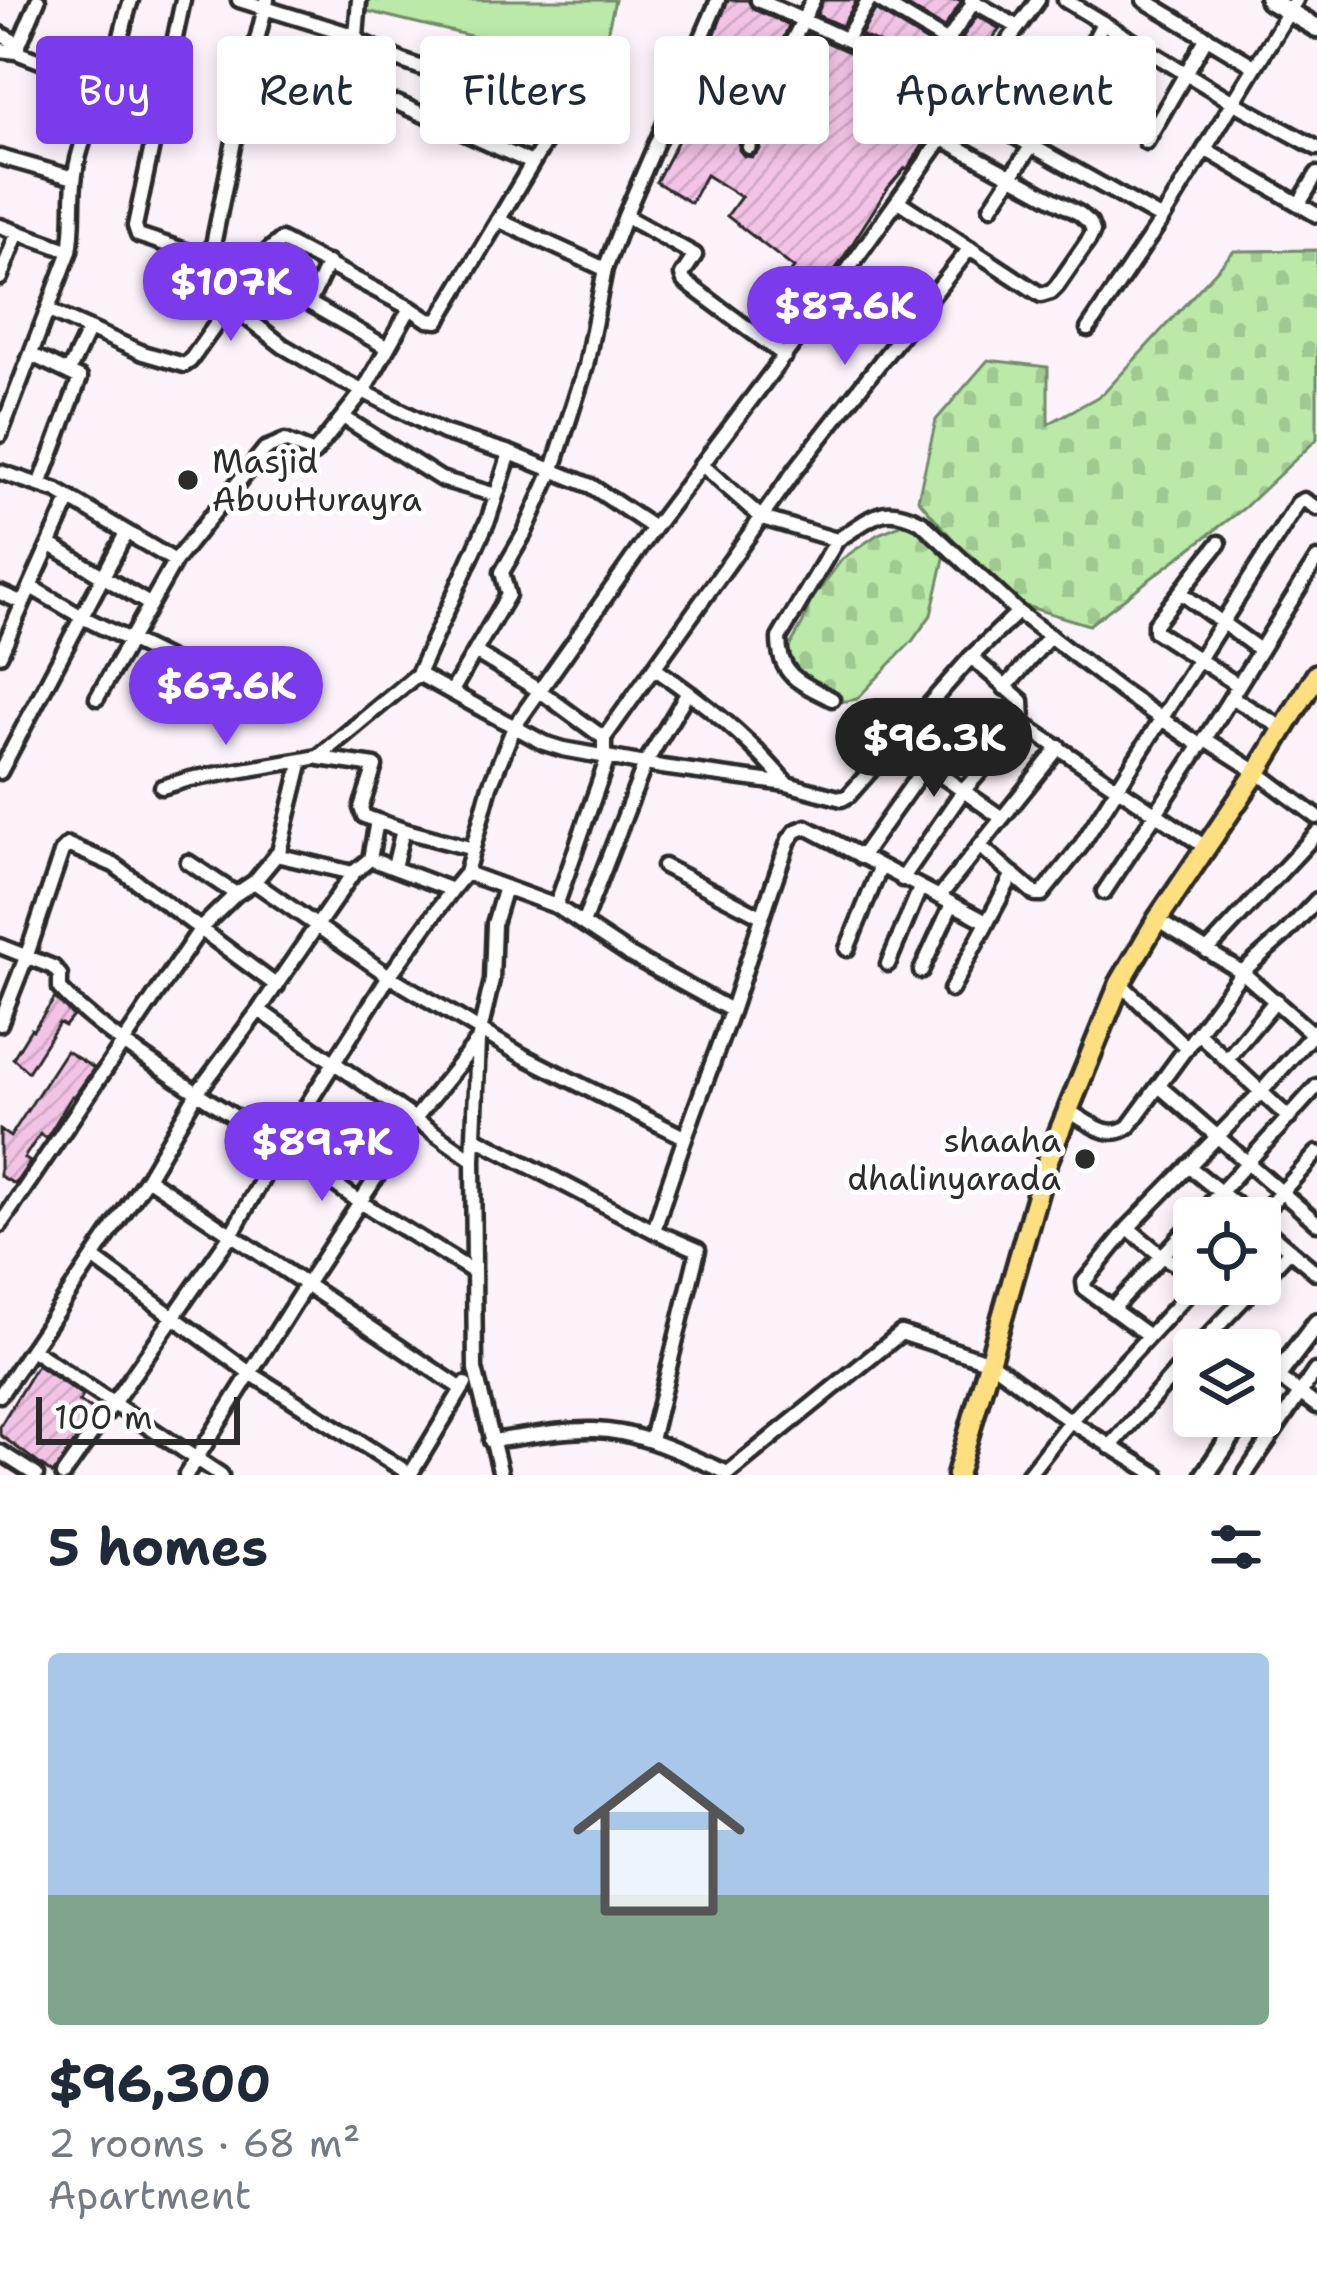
<!DOCTYPE html>
<html lang="en">
<head>
<meta charset="utf-8">
<style>
  :root { --surface:#fff; --page:#f2f2f3; --text:#1f2937; --muted:#747a83; --line:#e0e1e3; --accent:#7c3aed }
  body { margin:0; font-family:"Shantell Sans",sans-serif; background:var(--page); color:var(--text); height:100vh; display:flex; flex-direction:column; font-size:45px; white-space:nowrap }
  * { box-sizing:border-box; margin:0 }
  p { font-size:39px; color:var(--muted) }
  .icon { flex:none; width:66px; height:66px; fill:none; stroke:currentColor; stroke-width:2; stroke-linecap:round; stroke-linejoin:round }
  .map { position:relative; height:1475px; overflow:hidden }
  .details { display:flex; flex-direction:column; background:var(--surface); flex:1 }
  .details>* { flex:none }
  .banner { position:absolute; left:36px; top:36px; width:1245px; height:108px; display:flex; gap:24px }
  .controls { position:absolute; left:1173px; top:1197px; display:grid; gap:24px }
  .controls a { display:grid; place-items:center; width:108px; height:108px; border-radius:12px; background:var(--surface); box-shadow:0 6px 18px #0003; font-size:60px }
  .scale { position:absolute; left:36px; bottom:30px; width:204px; box-sizing:border-box; padding-left:12px; border:6px solid #2b2b2b; border-top:0; font-size:33px; line-height:42px; white-space:nowrap; color:#2b2b2b; -webkit-text-stroke:9px #fff; paint-order:stroke }
  .price { position:absolute; translate:-50% -102px; padding:0 27px; border-radius:42px; background:var(--accent); color:#fff; font-size:39px; line-height:78px; filter:drop-shadow(0 3px 6px #0008) }
  .price::after { content:''; position:absolute; left:50%; top:72px; width:36px; height:27px; margin-left:-18px; background:inherit; clip-path:polygon(0 0,100% 0,50% 100%) }
  .price.on { background:#222; color:#fff }
  ul { padding:0; list-style:none }
  li { display:grid; align-content:center; gap:24px; height:636px; padding:0 48px }
  li+li { border-top:3px solid var(--line) }
  li span { display:grid; place-items:center; height:372px; border-radius:12px; color:#555 }
  li>.icon { margin-inline-start:auto }
  span .icon { width:216px; height:216px; fill:#fffc; stroke-width:1 }
  li b { font-size:51px }
  h2 { display:flex; justify-content:space-between; align-items:center; height:144px; padding:0 48px; font-size:51px }
  .chip { padding:0 42px; border-radius:12px; background:var(--surface); box-shadow:0 6px 18px #0003; font-size:42px; line-height:108px }
  .chip.on { background:var(--accent); color:#fff }
  .map>svg:first-child { display:block }
</style>
</head>
<body>
<div class="map">
<svg width="1317" height="1475" viewBox="0 0 1317 1475">
  <defs>
    <pattern id="cemetery-stones" width="16" height="16" patternUnits="userSpaceOnUse" patternTransform="scale(3)"><rect width="16" height="16" fill="#bae9a8"/><path d="M2 7V4a2 2 0 0 1 4 0v3zM10 15v-3a2 2 0 0 1 4 0v3z" fill="#a0c891"/></pattern>
    <pattern id="building-hatch" width="6" height="6" patternUnits="userSpaceOnUse" patternTransform="scale(3)"><rect width="6" height="6" fill="#f2c3e5"/><path d="M-1 1l2-2M0 6l6-6M5 7l2-2" fill="none" stroke="#d0a8c5"/></pattern>
  </defs>
  <rect width="100%" height="100%" fill="#fcf3fa"/>
  <filter id="ink" filterUnits="userSpaceOnUse"><feTurbulence type="fractalNoise" baseFrequency=".00833" numOctaves="2"/><feDisplacementMap in="SourceGraphic" scale="24" xChannelSelector="R" yChannelSelector="G"/><feConvolveMatrix kernelMatrix="1 2 1 2 8 2 1 2 1" color-interpolation-filters="sRGB"/></filter>
  <g filter="url(#ink)">
    <path fill="url(#cemetery-stones)" stroke="#728a6a" stroke-width="3" d="M1317,250V439L1244,508L1089,625L1005,600L918,499L936,420L988,360L1048,367V424L1103,394L1234,251Z
      M903,524L918,528L945,554L931,615L913,640L857,699C825,707 790,696 782,660L803,623L810,602L842,559L878,534Z"/>
    <path fill="#bae9a8" stroke="#728a6a" stroke-width="3" d="M369,0H615L599,67L367,11Z"/>
    <path fill="url(#building-hatch)" stroke="#2b2b2b" stroke-width="3" d="M728,0H748L753,9L789,25L739,143V150L744,156L752,157L759,151L808,34L880,66L947,109L907,169L905,168L888,188L840,263L799,318L771,298L794,268L727,216L741,197L706,175L691,203L656,182L686,125L681,122Z
      M823,0H857L842,26L817,15Z
      M898,0H961V2L944,28Z
      M875,10L932,45L919,66L890,48L861,35Z
      M977,16L1000,29L983,51L962,38Z
      M950,56L973,70L957,91L936,78Z
      M55,998L73,1016L65,1026L59,1023L28,1072L13,1058L31,1029L33,1030Z
      M66,1051L94,1068L74,1097L72,1096L49,1134L46,1138L40,1134L24,1158L30,1162L15,1184L0,1176V1130L10,1137Z
      M37,1365L83,1396L79,1402L95,1411L53,1474L0,1435V1426Z"/>
    <g fill="none" stroke-linecap="round" stroke-linejoin="round">
      <g stroke="#2b2b2b" stroke-width="21">
        <path id="street" d="M183,0L135,226L138,235L186,251
          M239,0L356,36
          M758,0L885,57L961,106L1162,219
          M878,0L989,67
          M971,0L1018,27
          M1065,0L1233,102L1317,148
          M1144,0L1254,66
          M0,34L19,44
          M846,39L869,0
          M0,50L16,52L45,63L70,55L113,66
          M16,52L38,0
          M922,80L975,0
          M1065,96L1103,23
          M397,103L532,163
          M1146,142L1207,37
          M749,147L789,48L813,0
          M1205,149L1317,215
          M0,157L74,178
          M898,201L1041,295L1051,292L1057,286L1090,238L1093,231L1090,223L1080,214L941,138
          M1299,204L1317,174
          M991,207L1032,145
          M625,216L695,255L682,275L684,281L785,356
          M498,220L605,269
          M0,226L70,251L0,435
          M212,250L244,92L267,0
          M70,251C75,225 71,199 75,174C81,135 101,102 113,65C120,44 124,21 131,0
          M328,263L309,303L386,347
          M0,278L18,232
          M229,304L283,346L339,379L443,432L510,453L591,486L654,528L827,299L938,144L961,106L1038,0
          M49,311L143,353L184,365L190,361L269,250L281,240L410,308
          M1088,329L1162,219L1296,0
          M32,355L80,378L40,485
          M69,371L89,329
          M343,417L441,479L496,495
          M701,464L762,518L837,540C872,519 881,501 921,522L1018,612L1120,690L1201,746
          M0,472L57,491L175,561
          M1219,543L1155,624V631L1238,685
          M51,545L149,604
          M31,587L82,617L178,664
          M0,593L23,603L0,655
          M1181,593L1260,650
          M23,603L70,498
          M475,652L540,691L604,738
          M971,657L1022,701L1023,724L1207,848
          M654,668C704,702 748,737 787,784
          M418,674L544,743L563,749L662,767L787,784L842,799L849,795L971,657L1018,612
          M1005,688L1050,636
          M452,691L508,595L502,572L524,534L553,469L586,366L605,269L625,216L718,0
          M1231,697L1283,728
          M97,698L175,561L265,449L285,441L314,453L364,390L410,308L428,320L438,321L551,132L554,122L543,110L405,62L361,42L356,36L359,0
          M832,699C802,683 779,678 779,638L837,540
          M1205,739L1257,772L1317,817
          M895,743L1002,818
          M604,756V738L796,469L970,248
          M319,758L375,766L361,808L364,816L377,821L370,859L353,873L259,1010L197,1093L281,1146L360,1202L474,1272
          M0,772L126,533
          M162,787L190,779L302,760
          M377,821L403,830L473,849
          M980,846L1035,894H1042L1080,847L1298,503L1304,500L1317,508
          M276,855L353,873
          M861,857L926,765
          M370,859L452,890L466,873L556,906L630,955L731,1010
          M188,862L236,894
          M664,866L761,916
          M394,867L403,830
          M466,873L490,786L514,727L654,528
          M902,879L963,791L1023,724
          M254,882L389,976L523,1056L684,1137
          M1104,892L1205,739L1317,559
          M939,897L1059,747
          M556,906L608,757
          M1157,920L1242,972L1316,1037
          M583,923L645,764L688,692
          M0,946L53,967L60,975V989C98,1030 151,1061 197,1093L147,1178L0,1395
          M847,949L880,868
          M1207,951L1317,833
          M888,964L920,888
          M921,971L952,904
          M1120,983L1187,1048
          M951,990L1013,874
          M259,1010L473,1160
          M0,1024L27,955L62,851L68,845L114,865L277,986
          M1198,1033L1289,1118
          M1226,1060L1276,1000
          M1159,1086L1317,1223
          M1067,1110C1087,1121 1109,1142 1129,1126L1242,972L1285,934L1317,900
          M474,1137L654,1231L698,1250L651,1440
          M1188,1166L1252,1218
          M147,1178L462,1389
          M1197,1218L1317,1086
          M1258,1218L1317,1153
          M0,1225L201,928L236,894L254,882L279,852L302,760L318,757L418,674L489,518L510,453
          M1260,1225L1317,1273
          M1128,1228L1162,1256L1194,1275
          M654,1231C676,1155 706,1083 732,1009C751,953 768,896 789,840L796,831L806,827L987,922
          M93,1258L250,1373L410,1474
          M1260,1282L1290,1250
          M1113,1308L1194,1222
          M1149,1336L1085,1289L1084,1282L1128,1228L1260,1093L1317,1029
          M31,1349L221,1475
          M1195,1350L1258,1284
          M1278,1377L1317,1406
          M491,1441C524,1437 560,1429 594,1430C641,1431 685,1455 728,1473L901,1333L990,1362L1070,1421L1157,1475
          M1110,1447L1194,1351
          M0,1452L36,1475
          M63,1475L232,1233L281,1146L389,976L452,890
          M186,1475L307,1283L413,1121L476,1043
          M410,1475L465,1384
          M501,1475L475,1369L473,1160L478,1041L492,980L494,924L505,887
          M1028,1475L1070,1421L1197,1284
          M1245,1475L1315,1371"/>
      </g>
      <g stroke="#2b2b2b" stroke-width="26">
        <path id="secondary" d="M1269,0L1317,28
          M1260,1398L1317,1323
          M1205,1475L1245,1416"/>
      </g>
      <g stroke="#2b2b2b" stroke-width="27">
        <path id="primary" d="M957,1475L1045,1167L1120,983L1157,920L1261,766L1317,674"/>
      </g>
      <use href="#street" stroke="#fff" stroke-width="12"/>
      <use href="#secondary" stroke="#fff" stroke-width="16"/>
      <use href="#primary" stroke="#fedf80" stroke-width="18"/>
    </g>
  </g>
  <g fill="#2b2b2b" stroke="#fff" stroke-width="4.5">
    <circle cx="188" cy="480" r="12"/>
    <circle cx="1085" cy="1159" r="12"/>
  </g>
  <g text-anchor="middle" stroke-width="10" stroke-linejoin="round" paint-order="stroke">
    <g font-size="33" fill="#2b2b2b" stroke="#fff" text-anchor="start">
      <text x="212" y="473">Masjid<tspan x="212" dy="38">AbuuHurayra</tspan></text>
      <text x="1061" y="1152" text-anchor="end">shaaha<tspan x="1061" dy="38">dhalinyarada</tspan></text>
    </g>
  </g>
</svg>
<div class="controls">
<a><svg class="icon" aria-label="locate" viewBox="0 0 24 24"><circle cx="12" cy="12" r="6"/><path d="M12 2v4M12 18v4M2 12h4M18 12h4"/></svg></a>
<a><svg class="icon" aria-label="layers" viewBox="0 0 24 24"><path d="M12 4l9 5-9 5-9-5zM3 14l9 5 9-5"/></svg></a>
</div>
<div class="scale">100 m</div>
<b class="price" style="left:231px;top:344px">$107K</b>
<b class="price" style="left:845px;top:368px">$87.6K</b>
<b class="price" style="left:226px;top:748px">$67.6K</b>
<b class="price on" style="left:934px;top:800px">$96.3K</b>
<b class="price" style="left:322px;top:1204px">$89.7K</b>
<div class="banner">
<a class="chip on">Buy</a>
<a class="chip">Rent</a>
<a class="chip">Filters</a>
<a class="chip">New</a>
<a class="chip">Apartment</a>
</div>
</div>
<section class="details">
<h2>5 homes<svg class="icon" aria-label="filters" viewBox="0 0 24 24"><path d="M4 7h16M4 17h16"/><circle cx="9" cy="7" r="2"/><circle cx="15" cy="17" r="2"/></svg></h2>
<ul>
<li><span style="background:linear-gradient(#a9c7e8 65%,#7fa58c 0)"><svg class="icon" aria-label="home" viewBox="0 0 24 24"><path d="M3 11l9-7 9 7M6 9v11h12V9"/></svg></span><div><b>$96,300</b><p>2 rooms · 68 m²</p><p>Apartment</p></div></li>
</ul>
</section>
</body>
</html>
